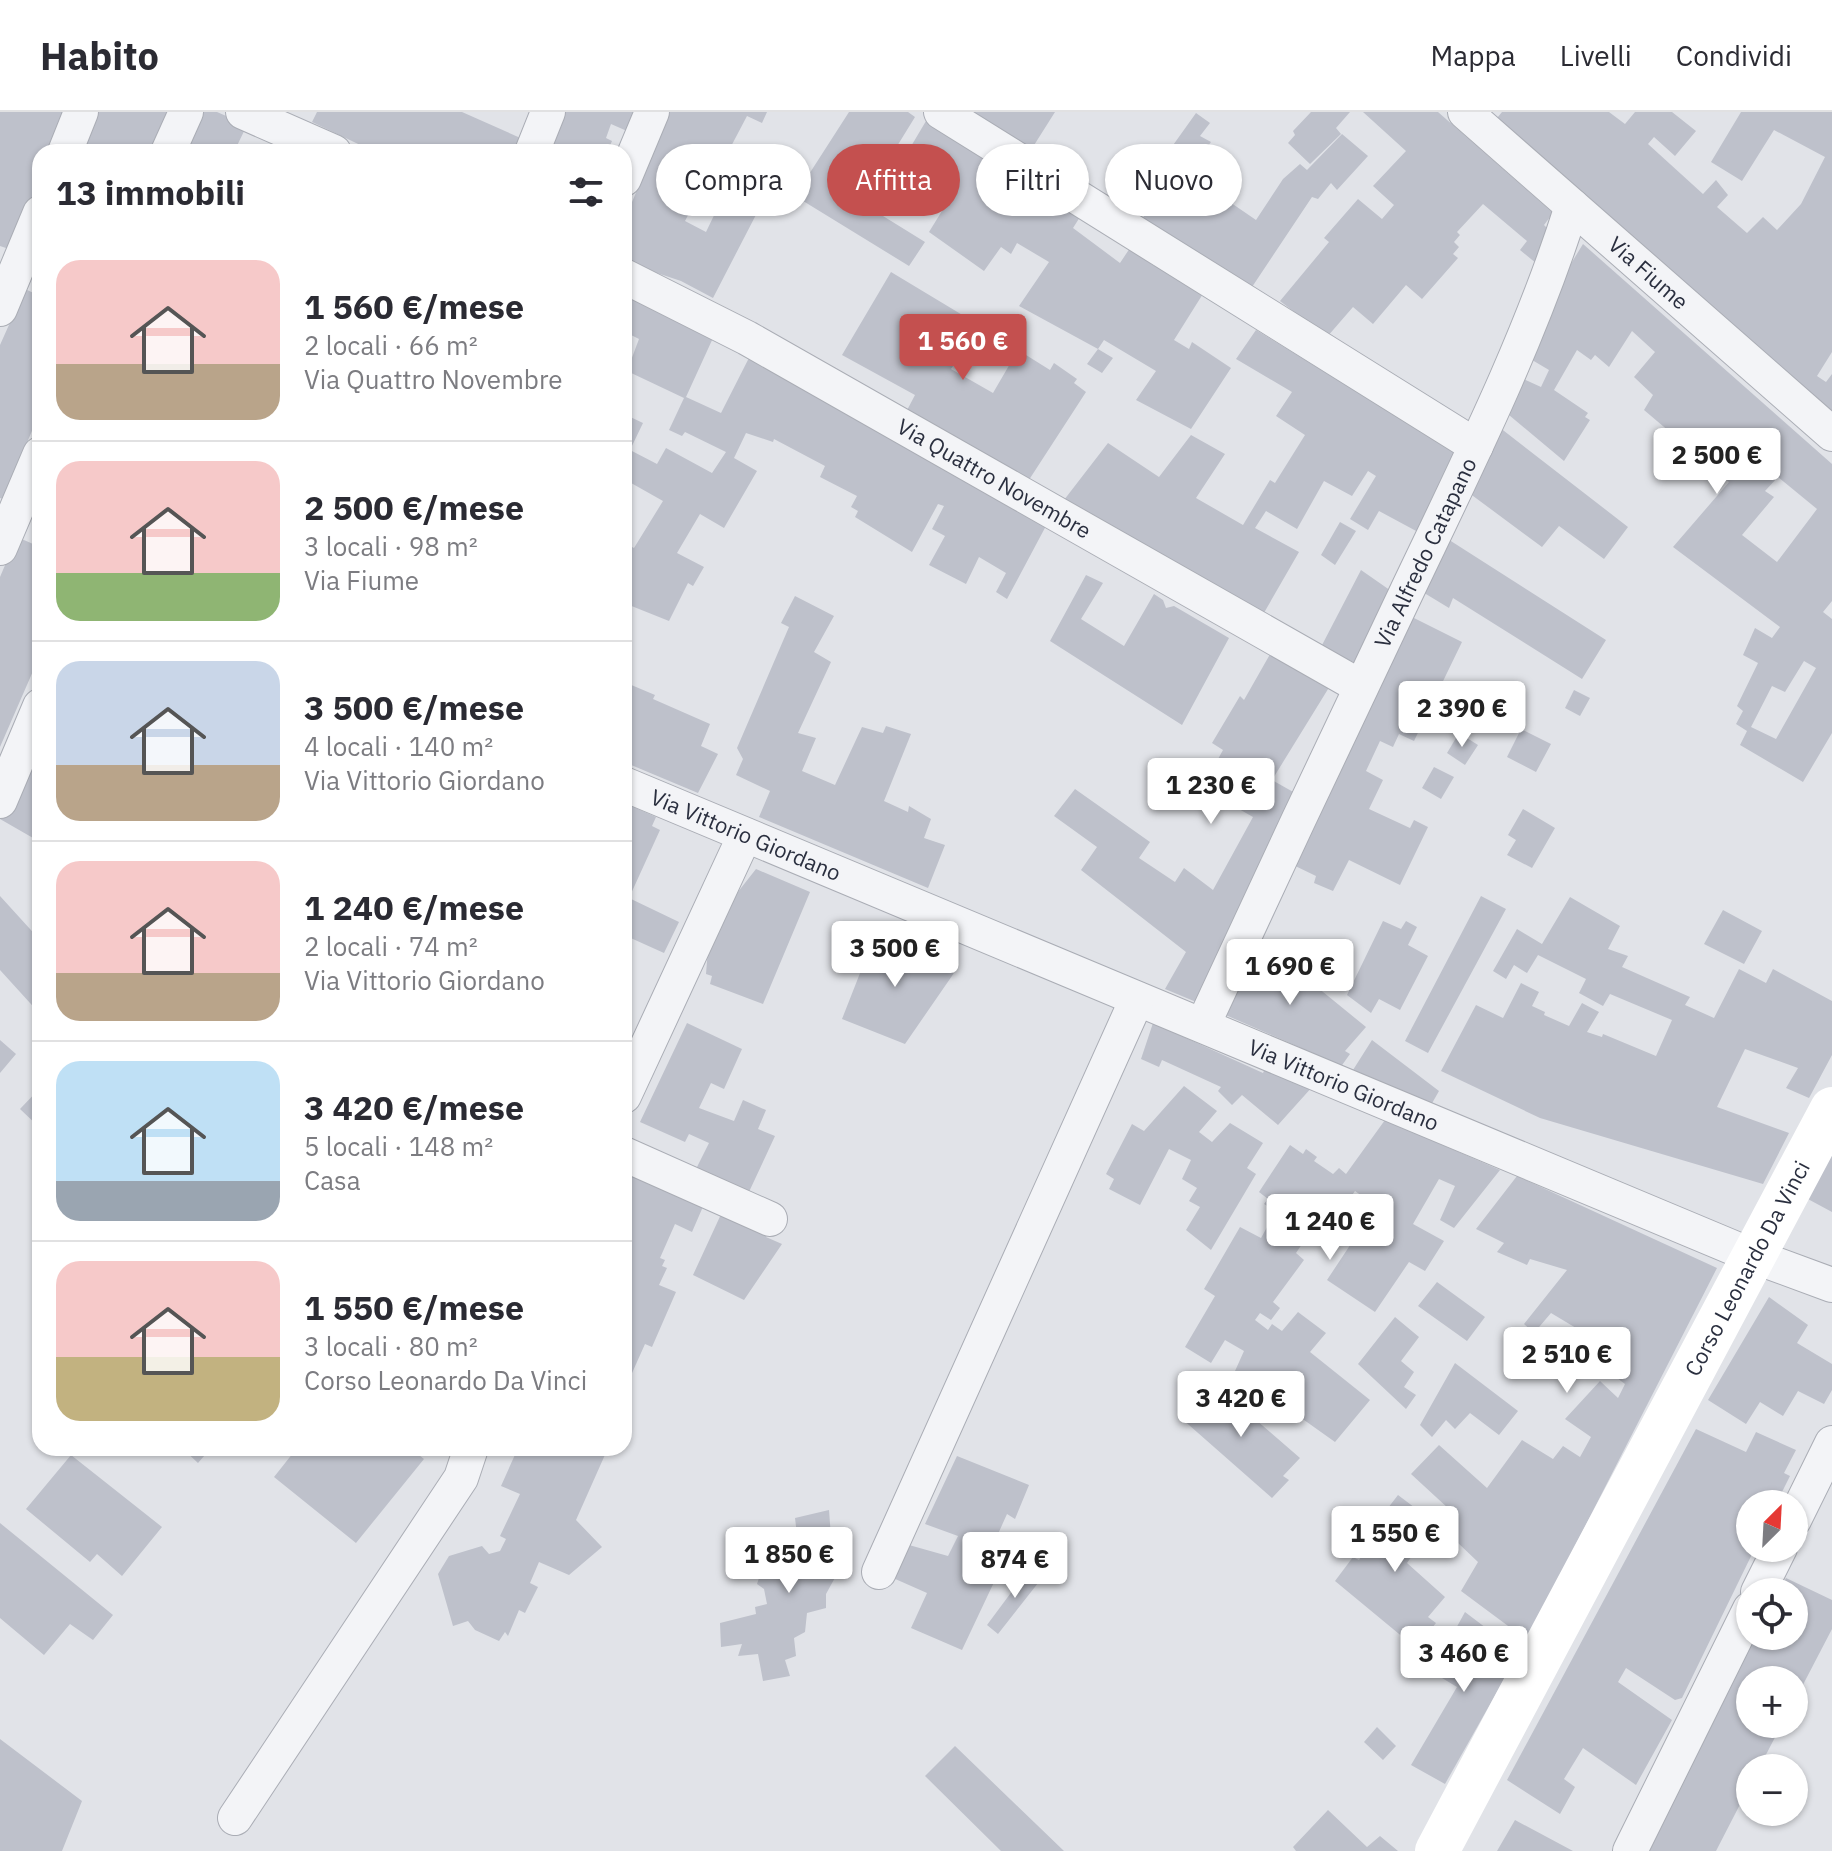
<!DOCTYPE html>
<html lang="it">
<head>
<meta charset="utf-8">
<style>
  :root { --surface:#fff; --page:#f2f2f3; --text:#2b2b33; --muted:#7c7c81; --line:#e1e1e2; --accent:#c4504f }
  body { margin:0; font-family:"IBM Plex Sans",sans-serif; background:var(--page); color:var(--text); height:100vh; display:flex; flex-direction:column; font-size:30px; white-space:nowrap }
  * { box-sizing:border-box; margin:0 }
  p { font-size:26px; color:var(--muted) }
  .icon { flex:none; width:44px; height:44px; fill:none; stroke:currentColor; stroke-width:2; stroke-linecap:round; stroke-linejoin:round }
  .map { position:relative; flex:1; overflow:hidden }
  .sheet { position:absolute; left:32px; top:32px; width:600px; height:1312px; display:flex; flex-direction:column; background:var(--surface); border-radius:24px; box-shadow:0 2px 6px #0004 }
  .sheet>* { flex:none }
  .banner { position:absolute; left:656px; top:32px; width:760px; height:72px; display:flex; gap:16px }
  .needle { width:52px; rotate:24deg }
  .buttons { position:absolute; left:1736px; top:1378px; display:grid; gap:16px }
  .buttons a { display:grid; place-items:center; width:72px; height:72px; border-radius:50%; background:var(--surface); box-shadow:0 2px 6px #0004; font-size:40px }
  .price { position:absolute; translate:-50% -68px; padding:0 18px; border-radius:8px; background:#fff; color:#222; font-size:26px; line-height:52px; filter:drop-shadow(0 2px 4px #0008) }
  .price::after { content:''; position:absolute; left:50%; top:48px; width:24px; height:18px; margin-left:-12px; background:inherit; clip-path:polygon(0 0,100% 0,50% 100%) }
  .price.current { background:var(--accent); color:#fff }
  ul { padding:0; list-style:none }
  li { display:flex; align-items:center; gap:24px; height:200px; padding:0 24px }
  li+li { border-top:2px solid var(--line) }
  li span { display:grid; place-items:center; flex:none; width:224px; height:160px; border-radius:24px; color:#555 }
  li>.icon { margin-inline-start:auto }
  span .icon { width:96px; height:96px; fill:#fffc; stroke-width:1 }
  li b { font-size:34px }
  h2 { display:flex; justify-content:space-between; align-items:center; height:96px; padding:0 24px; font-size:34px }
  .tag { padding:0 28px; border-radius:36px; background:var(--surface); box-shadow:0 2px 6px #0004; font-size:28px; line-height:72px }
  .tag.current { background:var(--accent); color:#fff }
  header { display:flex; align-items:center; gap:48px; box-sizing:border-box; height:112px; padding:0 40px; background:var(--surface); border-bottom:2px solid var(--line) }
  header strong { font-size:38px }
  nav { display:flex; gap:44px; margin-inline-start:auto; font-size:28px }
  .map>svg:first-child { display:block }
</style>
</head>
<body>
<header>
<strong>Habito</strong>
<nav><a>Mappa</a><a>Livelli</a><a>Condividi</a></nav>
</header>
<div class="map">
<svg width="1832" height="1739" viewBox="0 0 1832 1739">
  <rect width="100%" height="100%" fill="#e1e3e8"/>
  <path fill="#bec1cb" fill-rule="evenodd" d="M0,0H74L56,40H40V76L12,138L0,134Z
    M92,0H172L154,40H76Z
    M201,0H217L247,13L234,40H183Z
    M317,0H462L525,28L519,40H375L312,10Z
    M562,0H637L627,19L611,12L606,26L612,29L607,40H545Z
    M670,0H767L762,11L747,4L727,42L788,73L772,100L760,95L713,186L681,169L624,150V109ZM699,82L719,93L706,120L685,109Z
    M849,0H908L915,5L862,91L925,130L909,154L795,84Z
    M968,0H1055L1031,38Z
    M1311,0H1350L1336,16L1341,22L1310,52L1288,31L1295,23L1293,19Z
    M1363,0H1438L1553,101L1544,113L1551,120L1542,156L1520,138L1527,129L1483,92L1457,120L1460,123L1454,130L1459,135L1453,142L1458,146L1422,187L1406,173L1373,212L1353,195L1327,225L1280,189L1329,130L1324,126L1358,87L1382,107L1394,93L1373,74L1406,39Z
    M1502,0H1609L1625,12L1635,0H1672L1696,19L1675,44L1654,25L1648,32L1703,82L1716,68L1728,83L1717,95L1747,121L1763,105L1777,118L1801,92L1825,45L1774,18L1742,69L1711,50L1741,0H1832V240L1817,264L1826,270L1832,262V304L1493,11Z
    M1196,1L1210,11L1200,24L1211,30L1195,51L1171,36Z
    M926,9L1059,96L1060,93L1080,105L1073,116L1120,151L1130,136L1154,154L1159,146L1206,177L1174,228L1189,237L1192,230L1231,256L1191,317L1136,288L1156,259L1104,228L1098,237L1019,194L1049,150L1017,131L1011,142L1001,135L984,159L929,120L945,94L894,63Z
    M1342,22L1368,44L1337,78L1331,71L1318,87L1312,85L1250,178L1142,107L1184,46L1210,65L1200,79L1217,88L1221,84L1256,108L1283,67L1300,52L1307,58Z
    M1583,132L1832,352V489L1823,500L1832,507V621L1803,670L1740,633L1747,619L1736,612L1743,599L1737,594L1758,551L1743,543L1755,516L1772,526L1780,515L1673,435L1729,370L1644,298L1653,283L1634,265L1655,240L1632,219L1609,255L1595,243L1591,248L1577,238L1554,278L1588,301L1585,305L1590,308L1564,349L1503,298L1521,266L1541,275L1549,258L1527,245L1561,168ZM1778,365L1817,397L1777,450L1742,423L1774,385L1765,379ZM1804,549L1816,556L1776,627L1751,615L1772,574L1785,580Z
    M891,160L979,213L951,257L993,281L1018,238L1050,258L1054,251L1077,267L1074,271L1086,280L1025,374L904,304L915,283L842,243Z
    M624,175L713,226L686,285L721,301L753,238L1047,412L1007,487L996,480L1006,461L979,445L966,472L929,453L945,424L932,417L944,394L938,392L912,440L855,405L858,399L851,395L857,384L820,365L825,354L774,327L773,330L746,321L734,346L757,359L724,416L700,402L677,441L704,455L693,474L688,471L669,509L624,491V431L634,436L663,389L624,367V302L643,311L630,338L657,352L666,336L712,361L726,340L685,320L682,324L669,318L684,286L627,259L639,227L627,221L624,227Z
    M25,177L40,184V300L3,387L0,386V233Z
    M1256,218L1462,344L1418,420L1379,399L1368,418L1350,407L1376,364L1368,359L1352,384L1324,369L1297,417L1266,399L1255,416L1299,440L1261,506L1064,388L1108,331L1159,365L1191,323L1225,342L1196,386L1243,413L1270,368L1275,371L1305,323L1276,304L1292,280L1236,247Z
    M1098,237L1113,246L1102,261L1087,252Z
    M1499,315L1628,415L1604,447L1559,414L1542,435L1465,378Z
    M1340,410L1356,419L1335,453L1321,443Z
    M1443,424L1606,528L1582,567L1453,486L1449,496L1416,476Z
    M17,425L40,435V543L0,635V465Z
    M1361,458L1394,481L1360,553L1321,535Z
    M1086,463L1103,471L1081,507L1124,534L1154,482L1163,488L1166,496L1174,494L1229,526L1182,613L1050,529Z
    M795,484L834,504L814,540L831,550L798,621L816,626L802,659L835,673L862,615L883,621L886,614L911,622L884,689L908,700L909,694L931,707L924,726L945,733L928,776L759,705L770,679L736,663L743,647L737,636L789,515L781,511Z
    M1408,503L1462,530L1414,629L1399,622L1393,635L1380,629L1366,659L1383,668L1369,697L1410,716L1414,708L1428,715L1400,773L1349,748L1333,779L1314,771L1316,764L1287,750Z
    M1273,537L1333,569L1272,668L1295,681L1201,892L1165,877L1186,840L1081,758L1097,735L1054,704L1075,677L1150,730L1139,746L1175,770L1184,756L1213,778L1253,705L1202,676L1223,638L1212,631L1240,584L1244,588Z
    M629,572L655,583L653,587L710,612L701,634L718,642L698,681L624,650V583Z
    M1574,578L1590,586L1580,604L1565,596Z
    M1521,617L1551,632L1536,660L1507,645Z
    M1459,621L1478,633L1465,653L1447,641Z
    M33,646L40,649V730L0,707Z
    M1434,655L1454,665L1441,687L1422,676Z
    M624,691L656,705L652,714L660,718L629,786L679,810L664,841L624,823Z
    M1523,697L1555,716L1532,756L1507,743L1516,728L1508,723Z
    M756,757L810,780L763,892L710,872L712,864L706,862L708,837L730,790Z
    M0,784L40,828V902L0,858Z
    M1481,784L1506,797L1428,941L1405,929Z
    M1570,785L1620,814L1608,837L1628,844L1622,855L1690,885L1685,893L1714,906L1739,857L1766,871L1773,857L1832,889V943L1809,986L1786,976L1798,956L1745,937L1717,995L1789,1021L1763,1072L1540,1006L1441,959L1476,893L1503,906L1521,871L1539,880L1532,894L1545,900L1544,903L1569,914L1582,891L1599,900L1587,920L1602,925L1603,922L1656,944L1672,908L1610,882L1603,894L1579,881L1586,867L1538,843L1527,861L1514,853L1506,867L1493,859L1517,817L1542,832Z
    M1723,798L1762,819L1744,852L1704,832Z
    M1383,809L1401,817L1406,809L1417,815L1408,833L1428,844L1400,898L1379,887L1371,901L1347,883Z
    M1252,822L1366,915L1345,939L1350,942L1340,956L1299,940V935L1221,901Z
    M875,823L918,837L954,861L905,932L842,907Z
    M687,911L742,937L724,977L711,971L699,996L734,1009L743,988L766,998L758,1017L775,1024L748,1082L696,1057L709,1031L689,1022L685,1030L640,1010Z
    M1153,911L1263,961L1267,952L1313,974L1278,1013L1242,983L1232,993L1218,979L1221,975L1162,948L1159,955L1141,947Z
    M0,928L16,942L0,961Z
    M1372,928L1439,979L1431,993L1353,958Z
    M1184,974L1217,999L1199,1020L1212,1030L1230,1011L1263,1031L1247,1056L1256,1062L1211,1138L1186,1118L1200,1095L1189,1089L1197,1076L1182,1067L1191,1048L1169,1037L1140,1093L1109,1077L1114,1067L1106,1062L1132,1012L1144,1019Z
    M40,976V1016L20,997Z
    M1385,1008L1500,1058L1454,1116L1440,1108L1455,1074L1439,1067L1413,1112L1444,1129L1425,1159L1409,1150L1375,1200L1327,1168L1376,1094L1355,1079L1323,1125L1312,1117L1296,1141L1304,1148L1273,1190L1280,1196L1271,1208L1260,1201L1255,1208L1268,1218L1272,1212L1282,1219L1298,1200L1326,1221L1310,1240L1370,1288L1335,1330L1235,1259L1244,1239L1225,1228L1211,1251L1185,1235L1215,1184L1204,1177L1240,1115L1261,1126L1276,1099L1264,1092L1268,1087L1259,1080L1290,1033L1303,1042L1306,1037L1317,1045L1314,1049L1333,1062L1339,1056L1346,1062Z
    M1832,1039V1100L1806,1086Z
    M624,1051L705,1090L692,1120L675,1112L660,1146L665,1148L662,1154L667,1156L659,1173L676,1180L652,1235L645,1232L624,1279Z
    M1517,1064L1717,1156L1527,1528L1461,1479L1478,1450L1437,1411L1449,1397L1411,1362L1439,1333L1487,1376L1522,1328L1553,1347L1563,1334L1580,1345L1591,1325L1565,1307L1600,1269L1618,1286L1625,1272L1605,1257L1616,1240L1551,1201L1534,1221L1524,1212L1567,1158L1530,1147L1527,1153L1497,1140L1504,1131L1476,1117Z
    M723,1098L770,1118L766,1125L782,1132L744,1188L693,1163Z
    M1437,1170L1485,1205L1467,1229L1418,1194Z
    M1769,1185L1808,1213L1797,1231L1832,1252V1278L1824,1292L1798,1279L1783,1304L1760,1290L1746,1312L1708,1288Z
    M1395,1205L1419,1225L1401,1249L1414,1260L1404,1275L1416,1283L1406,1297L1358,1252Z
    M1455,1251L1518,1299L1499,1323L1470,1301L1455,1317L1446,1308L1432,1325L1420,1313Z
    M1212,1270L1300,1346L1283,1364L1289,1368L1272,1386L1181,1306Z
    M1696,1317L1746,1340L1756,1320L1796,1338L1784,1361L1790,1364L1776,1392H1750V1436H1755L1682,1586L1675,1588L1626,1556L1618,1570L1672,1608L1636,1673L1583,1636L1564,1667L1575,1675L1560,1702L1507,1668Z
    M182,1336H211L198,1351Z
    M297,1336H410L424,1347L356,1431L274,1365Z
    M518,1336H608L576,1408L602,1435L569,1463L539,1450L530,1471L538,1475L525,1501L519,1498L508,1524L505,1520L499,1529L475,1518L468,1509L453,1514L438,1462L449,1444L482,1434L489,1442L500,1439L506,1427L500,1424L520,1382L501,1374Z
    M71,1343L162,1415L122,1464L97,1442L90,1450L26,1397Z
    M957,1344L1029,1373L1015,1407L1007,1402L989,1442L1004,1449L962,1538L911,1516L927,1481L893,1466L909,1433L948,1444L958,1424L925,1412Z
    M1398,1383L1435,1411L1407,1451L1445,1485L1428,1505L1436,1511L1416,1536L1335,1469L1353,1445L1359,1448L1382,1413L1378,1409Z
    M829,1398L831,1425H843L848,1447L837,1451V1462L826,1482V1496L807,1501L805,1520L794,1526L796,1544L785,1548L790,1564L763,1569L758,1542L738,1544L742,1532L721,1535L720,1511L756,1502L755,1495L767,1492L764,1477L757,1472L759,1466L767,1462L765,1438L798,1431L795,1406Z
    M0,1411L113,1503L93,1528L70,1512L44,1543L0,1506Z
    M1030,1455L1042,1466L998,1522L987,1513Z
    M1786,1466L1832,1488V1517L1794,1590V1568H1750V1612H1782L1759,1656H1750V1673L1716,1739H1646L1755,1524H1794V1480H1779Z
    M1465,1500L1519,1541L1445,1672L1411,1653L1457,1575L1432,1560Z
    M1377,1615L1396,1634L1383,1648L1364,1630Z
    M0,1627L82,1689L62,1739H0Z
    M955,1634L1064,1739H1001L925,1664Z
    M1328,1698L1367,1735L1380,1724L1398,1739H1296L1293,1735Z
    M1515,1708L1573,1739H1497Z"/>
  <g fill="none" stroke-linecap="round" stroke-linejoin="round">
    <g stroke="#aaadb5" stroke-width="36">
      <g id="street">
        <path d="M243,0L334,40"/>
        <path d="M941,0L1476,334"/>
        <path id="s1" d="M1465,0L1832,322"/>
        <path d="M65,40L81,0"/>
        <path d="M168,40L186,0"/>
        <path d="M532,40L548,0"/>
        <path d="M624,67L652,0"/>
        <path id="s2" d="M624,164L747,226L1361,575"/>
        <path d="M0,197L40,101"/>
        <path d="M0,436L40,342"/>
        <path id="s3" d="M624,672L1753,1144L1832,1173"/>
        <path d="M0,689L40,594"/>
        <path id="s4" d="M1203,913C1270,768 1338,623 1407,479C1467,353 1530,228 1572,94"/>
        <path d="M624,984L745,723"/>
        <path d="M624,1042L770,1107"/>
        <path d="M1794,1408L1832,1331"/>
        <path d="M879,1460L1137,887"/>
        <path d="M1758,1480L1780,1436"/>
        <path d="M235,1706L461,1366L471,1336"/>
        <path d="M1630,1739L1750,1497"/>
      </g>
    </g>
    <use href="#street" stroke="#f3f4f7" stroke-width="34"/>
    <path stroke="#fff" stroke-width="44" id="s5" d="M1437,1739L1832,997"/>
  </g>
  <g text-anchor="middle" stroke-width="8" stroke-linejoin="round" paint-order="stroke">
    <g font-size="22" fill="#2a2f3f" stroke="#f0f2f6">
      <text dy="8" stroke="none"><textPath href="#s1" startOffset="244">Via Fiume</textPath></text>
      <text dy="8" stroke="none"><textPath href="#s2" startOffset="422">Via Quattro Novembre</textPath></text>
      <text dy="8" stroke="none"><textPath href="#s4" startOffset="522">Via Alfredo Catapano</textPath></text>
      <text dy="8" stroke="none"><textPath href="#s3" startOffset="132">Via Vittorio Giordano</textPath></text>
      <text dy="8" stroke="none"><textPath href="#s3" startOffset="780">Via Vittorio Giordano</textPath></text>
      <text dy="8" stroke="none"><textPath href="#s5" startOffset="660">Corso Leonardo Da Vinci</textPath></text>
    </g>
  </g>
</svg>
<div class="buttons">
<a><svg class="needle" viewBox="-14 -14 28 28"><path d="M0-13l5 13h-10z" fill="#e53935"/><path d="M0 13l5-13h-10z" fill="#7c7c81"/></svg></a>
<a><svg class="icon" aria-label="locate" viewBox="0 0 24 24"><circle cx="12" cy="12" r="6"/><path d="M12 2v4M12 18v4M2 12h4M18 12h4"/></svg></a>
<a>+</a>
<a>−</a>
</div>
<b class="price current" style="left:963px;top:270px">1 560 €</b>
<b class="price" style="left:1717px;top:384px">2 500 €</b>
<b class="price" style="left:1462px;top:637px">2 390 €</b>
<b class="price" style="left:1211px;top:714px">1 230 €</b>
<b class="price" style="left:895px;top:877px">3 500 €</b>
<b class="price" style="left:1290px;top:895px">1 690 €</b>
<b class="price" style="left:1330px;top:1150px">1 240 €</b>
<b class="price" style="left:1567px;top:1283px">2 510 €</b>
<b class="price" style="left:1241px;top:1327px">3 420 €</b>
<b class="price" style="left:1395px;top:1462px">1 550 €</b>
<b class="price" style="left:789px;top:1483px">1 850 €</b>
<b class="price" style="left:1015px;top:1488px">874 €</b>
<b class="price" style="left:1464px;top:1582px">3 460 €</b>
<div class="banner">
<a class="tag">Compra</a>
<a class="tag current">Affitta</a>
<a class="tag">Filtri</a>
<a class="tag">Nuovo</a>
</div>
<section class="sheet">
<h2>13 immobili<svg class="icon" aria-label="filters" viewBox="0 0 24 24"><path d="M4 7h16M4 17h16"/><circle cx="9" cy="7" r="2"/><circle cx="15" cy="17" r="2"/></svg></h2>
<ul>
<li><span style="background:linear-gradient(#f6c9c9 65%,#b9a48a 0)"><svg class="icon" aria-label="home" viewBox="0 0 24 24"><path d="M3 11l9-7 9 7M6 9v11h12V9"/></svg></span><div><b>1 560 €/mese</b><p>2 locali · 66 m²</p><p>Via Quattro Novembre</p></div></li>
<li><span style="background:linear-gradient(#f6c9c9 70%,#8fb573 0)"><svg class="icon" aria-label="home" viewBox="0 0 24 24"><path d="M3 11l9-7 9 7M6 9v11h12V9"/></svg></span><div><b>2 500 €/mese</b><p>3 locali · 98 m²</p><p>Via Fiume</p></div></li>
<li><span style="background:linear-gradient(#c9d6e8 65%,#b9a48a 0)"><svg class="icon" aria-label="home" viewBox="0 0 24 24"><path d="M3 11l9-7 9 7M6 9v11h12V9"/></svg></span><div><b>3 500 €/mese</b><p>4 locali · 140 m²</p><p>Via Vittorio Giordano</p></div></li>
<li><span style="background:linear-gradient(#f6c9c9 70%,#b9a48a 0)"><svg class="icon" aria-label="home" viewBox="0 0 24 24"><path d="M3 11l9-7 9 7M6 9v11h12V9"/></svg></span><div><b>1 240 €/mese</b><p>2 locali · 74 m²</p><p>Via Vittorio Giordano</p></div></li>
<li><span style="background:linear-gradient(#bfe0f5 75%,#9aa5b1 0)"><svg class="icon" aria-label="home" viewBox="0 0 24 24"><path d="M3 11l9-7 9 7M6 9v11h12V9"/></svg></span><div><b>3 420 €/mese</b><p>5 locali · 148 m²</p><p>Casa</p></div></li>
<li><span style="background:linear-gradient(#f6c9c9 60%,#c2b280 0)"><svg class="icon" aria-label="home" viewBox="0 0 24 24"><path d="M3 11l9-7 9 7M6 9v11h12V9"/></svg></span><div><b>1 550 €/mese</b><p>3 locali · 80 m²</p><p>Corso Leonardo Da Vinci</p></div></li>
</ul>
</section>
</div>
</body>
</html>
